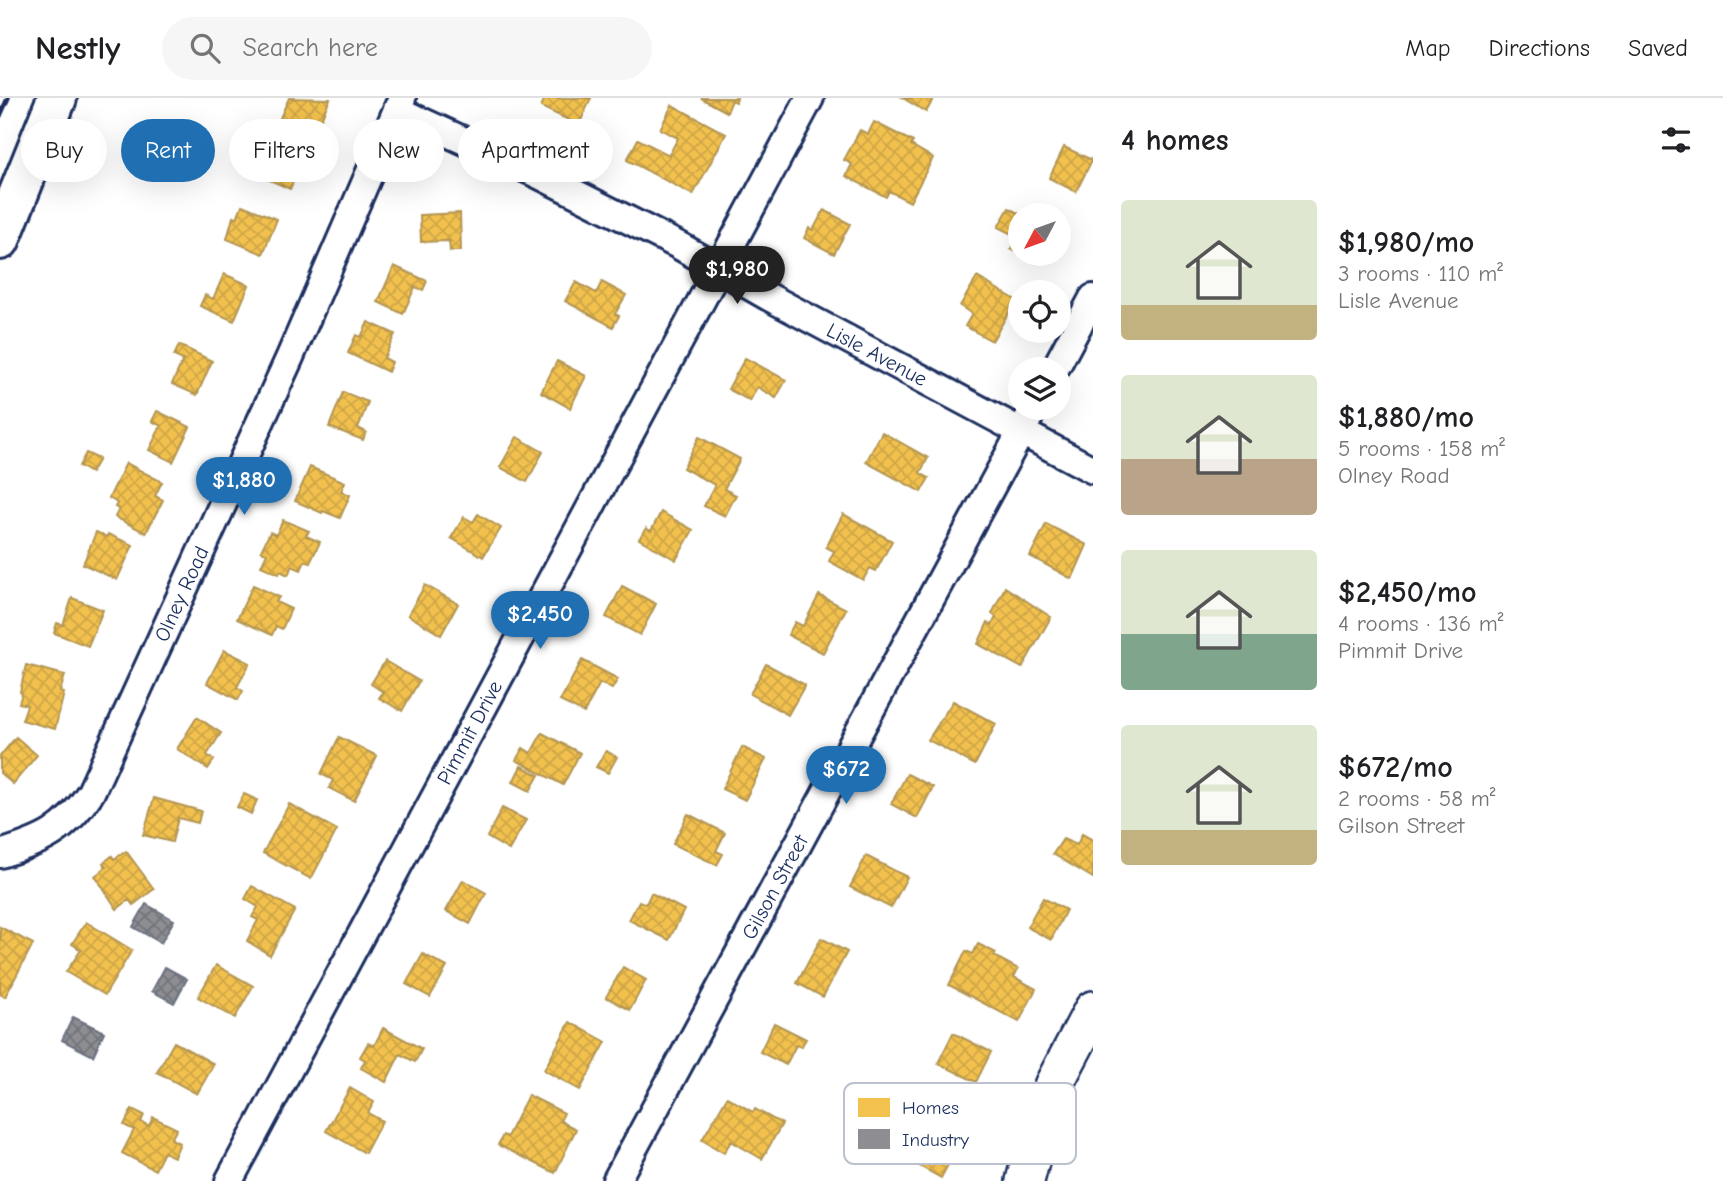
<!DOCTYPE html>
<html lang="en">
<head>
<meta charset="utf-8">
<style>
  :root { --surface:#fff; --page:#f6f6f6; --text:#202124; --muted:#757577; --line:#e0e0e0; --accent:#1f6fb2 }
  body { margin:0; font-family:"Comic Neue",sans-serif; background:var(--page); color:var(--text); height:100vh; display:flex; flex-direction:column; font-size:26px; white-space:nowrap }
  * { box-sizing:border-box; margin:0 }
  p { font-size:23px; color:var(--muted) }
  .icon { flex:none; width:38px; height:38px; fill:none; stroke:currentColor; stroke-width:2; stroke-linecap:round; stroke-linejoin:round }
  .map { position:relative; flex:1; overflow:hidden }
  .details { display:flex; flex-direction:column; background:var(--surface); width:630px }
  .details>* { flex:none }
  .banner { position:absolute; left:21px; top:21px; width:665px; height:63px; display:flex; gap:14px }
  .needle { width:46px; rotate:229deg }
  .buttons { position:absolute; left:1008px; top:105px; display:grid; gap:14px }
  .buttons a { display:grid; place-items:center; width:63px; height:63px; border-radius:50%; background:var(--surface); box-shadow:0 7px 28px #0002; font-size:35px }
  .price { position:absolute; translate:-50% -60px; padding:0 16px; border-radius:24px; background:var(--accent); color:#fff; font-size:23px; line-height:46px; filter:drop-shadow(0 2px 4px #0008) }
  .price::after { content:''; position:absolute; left:50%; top:42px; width:21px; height:16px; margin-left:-10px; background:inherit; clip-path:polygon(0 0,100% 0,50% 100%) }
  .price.selected { background:#222; color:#fff }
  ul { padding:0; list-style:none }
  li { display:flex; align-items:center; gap:21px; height:175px; padding:0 28px }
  li span { display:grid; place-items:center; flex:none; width:196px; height:140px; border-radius:7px; color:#555 }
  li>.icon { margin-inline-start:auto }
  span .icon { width:84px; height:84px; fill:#fffc; stroke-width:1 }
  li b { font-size:30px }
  h2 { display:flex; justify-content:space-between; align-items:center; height:84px; padding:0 28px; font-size:30px }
  .chip { padding:0 24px; border-radius:32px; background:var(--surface); box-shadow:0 7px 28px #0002; font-size:24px; line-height:63px }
  .chip.selected { background:var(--accent); color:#fff }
  header { display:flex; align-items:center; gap:42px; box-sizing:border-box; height:98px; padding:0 35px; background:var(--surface); border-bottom:2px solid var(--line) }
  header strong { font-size:33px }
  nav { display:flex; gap:38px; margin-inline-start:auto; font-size:24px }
  .search { width:490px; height:63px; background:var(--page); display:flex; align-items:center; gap:18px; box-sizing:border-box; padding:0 24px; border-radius:38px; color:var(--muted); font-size:26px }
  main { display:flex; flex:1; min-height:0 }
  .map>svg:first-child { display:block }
</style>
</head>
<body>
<header>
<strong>Nestly</strong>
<div class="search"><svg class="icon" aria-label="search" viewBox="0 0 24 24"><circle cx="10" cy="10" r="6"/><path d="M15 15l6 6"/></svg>Search here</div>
<nav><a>Map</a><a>Directions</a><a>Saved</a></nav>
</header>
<main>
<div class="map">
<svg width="1093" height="1083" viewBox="0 0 1093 1083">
  <defs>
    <pattern id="homes-cross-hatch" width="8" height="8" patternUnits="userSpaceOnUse" patternTransform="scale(1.75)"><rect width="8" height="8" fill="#f2c14e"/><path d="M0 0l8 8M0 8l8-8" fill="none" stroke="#cfa646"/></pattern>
    <pattern id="industry-cross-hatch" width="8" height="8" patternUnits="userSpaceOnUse" patternTransform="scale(1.75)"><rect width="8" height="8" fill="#8d8d92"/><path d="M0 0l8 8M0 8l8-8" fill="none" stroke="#72747a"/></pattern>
  </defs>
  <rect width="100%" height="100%" fill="#fff"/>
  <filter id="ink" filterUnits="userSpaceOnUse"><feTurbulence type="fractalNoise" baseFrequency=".0143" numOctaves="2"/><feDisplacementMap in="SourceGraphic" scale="14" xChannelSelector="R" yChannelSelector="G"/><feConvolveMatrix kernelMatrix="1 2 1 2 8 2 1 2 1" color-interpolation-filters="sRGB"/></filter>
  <g filter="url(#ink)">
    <path fill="url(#homes-cross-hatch)" stroke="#b29553" stroke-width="2" d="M289,0L330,1L314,36L280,20Z
      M545,0H591L579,27L541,9Z
      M701,0H737L736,4L732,2L727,14Z
      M903,0H934L926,14Z
      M672,7L726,36L693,97L627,62L638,41L669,57L678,40L660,31Z
      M874,24L913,44L911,47L933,60L910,104L889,93L886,99L846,78L852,66L844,62L860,32L868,36Z
      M272,41L305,56L290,91L256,76Z
      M1064,49L1092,62L1076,94L1049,80Z
      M242,107L277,121L263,156L227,141L233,119L237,120Z
      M1009,110L1022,117L1020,156H1041L1036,165L1011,151L1018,139L998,129Z
      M824,112L850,126L834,156L804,140L809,130L813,132Z
      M460,115L461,153H450L449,143L421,144L420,117Z
      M394,168L427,183L423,192L415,189L403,216L378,204Z
      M224,176L249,187L234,223L200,208L205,197L213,201Z
      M977,179L1016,202L992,243L965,228L972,216L960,208Z
      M576,184L596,195L602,184L626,197L615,216L619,218L613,229L565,203Z
      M368,224L395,236L384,260L392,264L388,274L348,255L356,237L361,239Z
      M179,247L212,263L197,297L172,286L183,262L174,258Z
      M745,260L786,282L776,300L757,289L750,303L728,291Z
      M557,263L586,278L570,310L541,294Z
      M343,294L368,304L358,330L366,334L363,342L329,329Z
      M157,313L190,329L173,364L149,352L161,328L152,323Z
      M882,334L928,360L920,375L929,380L921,394L866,364Z
      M517,339L543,354L527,384L500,369Z
      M699,339L740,361L724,391L736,397L725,418L704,408L715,387L683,370Z
      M86,355L99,361L91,375L79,368Z
      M126,365L162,384L155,398L163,402L146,435L115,419L119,411L115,409L117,405L109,400Z
      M310,369L345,384L341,393L350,397L340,420L323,413L322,415L295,403Z
      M661,414L693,432L676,462L639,441L646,430L651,433Z
      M478,416L501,430L483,459L451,440L464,419L473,424Z
      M843,416L892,443L876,473L870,470L863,482L829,463L834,453L826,449Z
      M283,422L309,433L306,438L320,444L310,465L305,463L301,472L292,468L288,477L280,473L279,476L261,468L267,455L261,453L270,434L276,437Z
      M1046,426L1087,447L1072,481L1030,458Z
      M96,434L107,439L108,436L133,447L117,482L83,466Z
      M253,487L279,499L276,504L291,511L282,531L276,528L272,537L237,521Z
      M425,487L458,506L441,537L408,517Z
      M622,488L656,506L640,537L606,519Z
      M1005,489L1051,519L1022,570L978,546L988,524L992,527L996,519L992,516Z
      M819,497L846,511L823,555L788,537L795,524L803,528Z
      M72,500L103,512L88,548L54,535L57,525L63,527Z
      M224,552L250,565L237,589L243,593L238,602L207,585Z
      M582,562L618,581L612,591L600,585L584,615L560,603Z
      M385,563L419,583L402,613L379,600L383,594L371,586Z
      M766,566L805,587L788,617L750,596Z
      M26,567L65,577L60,594L64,595L55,631L22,622L27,607L19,605L22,595L20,594Z
      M953,603L996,626L975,667L928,642Z
      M197,619L221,635L207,657L214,662L208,671L177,651Z
      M542,635L580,655L563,687L516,662L523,650L531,655Z
      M16,639L37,657L13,686L0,675V658Z
      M339,639L377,658L354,703L329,690L333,682L321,676Z
      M742,649L766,661L745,702L722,691Z
      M606,653L617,659L608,675L596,669Z
      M521,668L539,677L530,693L513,684Z
      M907,676L933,689L917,720L891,706Z
      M244,696L257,702L251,716L237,709Z
      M154,700L201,713L198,725L178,720L172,744L143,737Z
      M289,706L337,732L311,781L263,755Z
      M502,710L526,722L509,752L487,739Z
      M688,716L725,735L716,753L723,756L717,767L673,746Z
      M1082,736L1093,742V780L1053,756L1063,741L1077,747Z
      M126,753L154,791L133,807L129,802L117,811L95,778L106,769L103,765L112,758L114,761Z
      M866,758L907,779L891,810L850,789Z
      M463,782L486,795L470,826L446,813Z
      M252,788L295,812L270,857L247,843L258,822L252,819L258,809L245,801Z
      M651,795L684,812L669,842L629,822L639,803L646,806Z
      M1043,800L1066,812L1051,842L1027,829Z
      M86,824L132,852L105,897L66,874L81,852L72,846Z
      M0,829L33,846L5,899L0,896Z
      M821,840L847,854L823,899L797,885Z
      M978,846L996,855L994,858L1018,871L1014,879L1036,891L1019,924L949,887L966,853L973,856Z
      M423,856L447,869L430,899L406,886Z
      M216,867L253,888L235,920L198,899Z
      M623,869L646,882L630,912L606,899Z
      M570,924L606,944L580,992L544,972Z
      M774,925L806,941L801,949L796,947L786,967L760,954Z
      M383,930L422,951L415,964L400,956L386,984L361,970L365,962L360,959L368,945L374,948Z
      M953,935L991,954L976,984L938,965Z
      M174,944L214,966L197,996L157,974Z
      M350,990L374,1004L368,1015L382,1023L365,1055L326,1033Z
      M528,997L564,1015L560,1023L576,1031L555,1075L498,1047L503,1037L507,1039Z
      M727,999L753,1014L755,1011L782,1026L762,1061L731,1043L724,1055L702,1042Z
      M132,1011L144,1017L141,1024L149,1028L153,1019L177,1031L171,1041L180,1045L174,1059L164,1054L155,1072L122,1055L134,1032L124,1027Z
      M932,1017L965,1035L941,1080L916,1066L936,1029L928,1025Z"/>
    <path fill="url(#industry-cross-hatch)" stroke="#6b7182" stroke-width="2" d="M146,806L174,822L161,845L133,829Z
      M165,869L187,881L174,905L152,893Z
      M73,919L104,934L93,958L62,942Z"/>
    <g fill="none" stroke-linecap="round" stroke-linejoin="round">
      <g stroke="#1b2f5e" stroke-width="32">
        <g id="street">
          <path id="s1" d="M397,12L537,76L678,147L769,199L1093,372"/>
          <path d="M1055,271L1093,200"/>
          <path id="s2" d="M0,756C45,742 64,734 91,694L290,259L402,0"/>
          <path id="s3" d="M229,1083L810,0"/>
          <path id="s4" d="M616,1083L1034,310"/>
        </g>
      </g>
      <g stroke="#1b2f5e" stroke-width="42">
        <path id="secondary" d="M1025,1083L1041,1022L1054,986L1093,912"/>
      </g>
      <g stroke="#1b2f5e" stroke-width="44">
        <path id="highway" d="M0,142L57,0"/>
      </g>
      <use href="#street" stroke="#fff" stroke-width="26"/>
      <use href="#secondary" stroke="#fff" stroke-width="37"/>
      <use href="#highway" stroke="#fff" stroke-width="38"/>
      <path stroke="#1b2f5e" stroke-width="5" d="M0,18L8,0"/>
    </g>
  </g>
  <g text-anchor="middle" stroke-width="7" stroke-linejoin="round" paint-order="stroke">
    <g font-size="21" fill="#1b2f5e" stroke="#fff">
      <text dy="7" stroke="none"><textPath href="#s1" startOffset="539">Lisle Avenue</textPath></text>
      <text dy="7" stroke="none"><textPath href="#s2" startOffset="331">Olney Road</textPath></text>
      <text dy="7" stroke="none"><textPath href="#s3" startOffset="509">Pimmit Drive</textPath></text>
      <text dy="7" stroke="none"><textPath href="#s4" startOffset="334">Gilson Street</textPath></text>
    </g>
  </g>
  <rect x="844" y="985" width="232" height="81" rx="10" fill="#fff" stroke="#bbc1cf" stroke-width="2"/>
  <rect x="858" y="1000" width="32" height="19" fill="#f2c14e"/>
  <rect x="858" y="1031" width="32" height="20" fill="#8d8d92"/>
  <g font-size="19" fill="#1b2f5e">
    <text x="902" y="1016">Homes</text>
    <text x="902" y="1048">Industry</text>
  </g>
</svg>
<div class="buttons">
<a><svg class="needle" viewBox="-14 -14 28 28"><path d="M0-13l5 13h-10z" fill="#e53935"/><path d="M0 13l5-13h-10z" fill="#757577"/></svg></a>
<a><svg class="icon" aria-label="locate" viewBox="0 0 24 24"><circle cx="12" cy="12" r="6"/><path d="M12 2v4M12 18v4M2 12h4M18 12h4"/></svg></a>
<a><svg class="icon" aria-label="layers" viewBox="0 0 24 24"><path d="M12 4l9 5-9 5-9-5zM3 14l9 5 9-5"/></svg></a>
</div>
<b class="price selected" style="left:737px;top:208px">$1,980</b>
<b class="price" style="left:244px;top:419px">$1,880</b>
<b class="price" style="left:540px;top:553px">$2,450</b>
<b class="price" style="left:846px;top:708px">$672</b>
<div class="banner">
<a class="chip">Buy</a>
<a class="chip selected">Rent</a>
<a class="chip">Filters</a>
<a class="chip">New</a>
<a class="chip">Apartment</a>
</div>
</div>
<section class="details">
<h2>4 homes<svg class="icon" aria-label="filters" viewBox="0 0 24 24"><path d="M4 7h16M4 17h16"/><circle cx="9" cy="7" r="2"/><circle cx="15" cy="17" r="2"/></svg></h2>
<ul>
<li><span style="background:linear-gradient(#dfe7d0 75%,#c2b280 0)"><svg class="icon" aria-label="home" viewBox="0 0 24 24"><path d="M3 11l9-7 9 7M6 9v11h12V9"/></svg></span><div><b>$1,980/mo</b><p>3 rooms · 110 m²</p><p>Lisle Avenue</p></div></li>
<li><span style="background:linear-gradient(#dfe7d0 60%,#b9a48a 0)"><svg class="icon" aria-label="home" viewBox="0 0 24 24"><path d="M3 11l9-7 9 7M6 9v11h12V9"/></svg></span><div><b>$1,880/mo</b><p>5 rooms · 158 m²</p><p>Olney Road</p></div></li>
<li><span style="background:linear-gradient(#dfe7d0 60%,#7fa58c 0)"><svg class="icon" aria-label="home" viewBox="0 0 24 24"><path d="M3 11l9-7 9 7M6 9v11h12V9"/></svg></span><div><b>$2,450/mo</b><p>4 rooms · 136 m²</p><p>Pimmit Drive</p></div></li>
<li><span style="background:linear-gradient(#dfe7d0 75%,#c2b280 0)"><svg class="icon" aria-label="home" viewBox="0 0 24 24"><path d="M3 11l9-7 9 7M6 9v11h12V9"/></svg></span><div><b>$672/mo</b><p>2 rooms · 58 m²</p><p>Gilson Street</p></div></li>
</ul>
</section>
</main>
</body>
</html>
